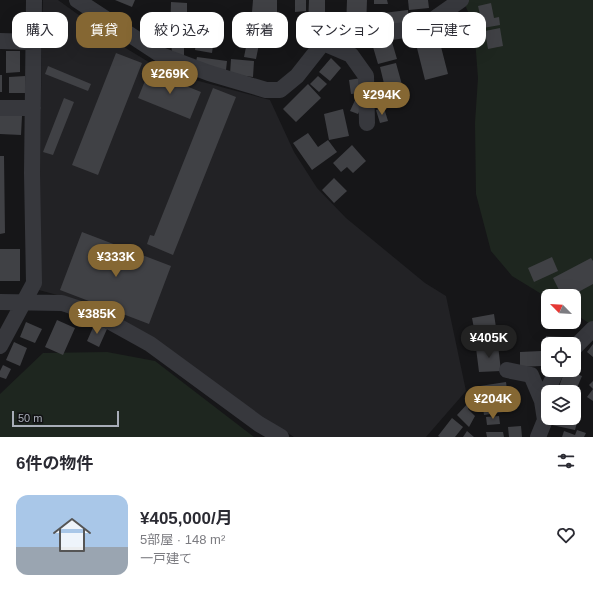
<!DOCTYPE html>
<html lang="ja">
<head>
<meta charset="utf-8">
<style>
  :root { --surface:#fff; --page:#f2f2f3; --text:#2b2b33; --muted:#7c7c81; --accent:#856733 }
  body { margin:0; font-family:Helvetica,"Noto Sans JP",sans-serif; background:var(--page); color:var(--text); height:100vh; display:flex; flex-direction:column; font-size:15px; white-space:nowrap }
  * { box-sizing:border-box; margin:0 }
  p { font-size:13px; color:var(--muted) }
  .icon { flex:none; width:22px; height:22px; fill:none; stroke:currentColor; stroke-width:2; stroke-linecap:round; stroke-linejoin:round }
  .map { position:relative; height:437px; overflow:hidden }
  .details { display:flex; flex-direction:column; background:var(--surface); flex:1 }
  .details>* { flex:none }
  .hud { position:absolute; left:12px; top:12px; width:569px; height:36px; display:flex; gap:8px }
  .needle { width:26px; rotate:294deg }
  .fabs { position:absolute; left:541px; top:289px; display:grid; gap:8px }
  .fabs a { display:grid; place-items:center; width:40px; height:40px; border-radius:8px; background:var(--surface); box-shadow:0 4px 16px #0002; font-size:20px }
  .scale { position:absolute; left:12px; bottom:10px; width:107px; box-sizing:border-box; padding-left:4px; border:2px solid #a8adb8; border-top:0; font-size:11px; line-height:14px; white-space:nowrap; color:#a8adb8; -webkit-text-stroke:3px #111113; paint-order:stroke }
  .price { position:absolute; translate:-50% -34px; padding:0 9px; border-radius:14px; background:var(--accent); color:#fff; font-size:13px; line-height:26px; filter:drop-shadow(0 1px 2px #0008) }
  .price::after { content:''; position:absolute; left:50%; top:24px; width:12px; height:9px; margin-left:-6px; background:inherit; clip-path:polygon(0 0,100% 0,50% 100%) }
  .price.selected { background:#222; color:#fff }
  ul { padding:0; list-style:none }
  li { display:flex; align-items:center; gap:12px; height:100px; padding:0 16px }
  li span { display:grid; place-items:center; flex:none; width:112px; height:80px; border-radius:12px; color:#555 }
  li>.icon { margin-inline-start:auto }
  span .icon { width:48px; height:48px; fill:#fffc; stroke-width:1 }
  li b { font-size:17px }
  h2 { display:flex; justify-content:space-between; align-items:center; height:48px; padding:0 16px; font-size:17px }
  .tag { padding:0 14px; border-radius:12px; background:var(--surface); box-shadow:0 4px 16px #0002; font-size:14px; line-height:36px }
  .tag.selected { background:var(--accent); color:#fff }
  .map>svg:first-child { display:block }
</style>
</head>
<body>
<div class="map">
<svg width="593" height="437" viewBox="0 0 593 437">
  <rect width="100%" height="100%" fill="#161618"/>
  <path fill="#222225" d="M43,0H58L119,44L157,67L195,80L270,100L294,152L317,188L346,218L425,283L446,296L466,391L426,437H294L83,302L39,290V185Z"/>
  <path fill="#1e261f" d="M463,0H593V326L574,313V296H548V298L512,276L491,251L476,194L475,123L478,78L474,26Z
    M107,352L155,361L254,437H0V394L43,353Z"/>
  <path fill="#404145" d="M115,0H135L132,7Z
    M253,0H277V13L252,12Z
    M295,0H306V11L295,12Z
    M309,0H325V26L308,25Z
    M347,0H367L366,29L346,28Z
    M374,0H387L388,4H374Z
    M408,0H428L429,8L409,10Z
    M171,2L187,3V35H170Z
    M491,3L494,18L499,17L500,25L483,28L478,6Z
    M408,10L409,25L385,28L383,13Z
    M327,24L337,29L333,39L323,34Z
    M440,24L444,38L439,39L448,74L425,80L413,32Z
    M198,27L215,30L212,53L195,50Z
    M500,28L503,46L488,49L485,31Z
    M184,37V55H172L171,38Z
    M247,42L259,44L256,59L244,57Z
    M392,42L397,59L378,64L373,47Z
    M6,51H20V72L6,73Z
    M116,53L142,63L98,175L72,165Z
    M197,57L227,61L226,70L195,66Z
    M331,58L341,68L330,81L319,72Z
    M231,59L254,61L253,77L230,74Z
    M396,63L404,92L387,96L380,67Z
    M48,66L91,84L88,91L45,74Z
    M149,71L201,92L190,119L138,98Z
    M0,75H2V92H0Z
    M25,76V93H9V77Z
    M318,76L327,84L319,92L310,84Z
    M361,78L363,93L351,94L349,80Z
    M308,84L321,98L296,122L283,109Z
    M213,88L236,97L173,255L147,244L150,235L154,236Z
    M64,98L74,102L53,155L43,152Z
    M356,98L364,102L358,114L350,111Z
    M384,108L388,121L380,123L376,110Z
    M343,109L349,136L329,140L324,114Z
    M0,116H22L21,135L0,134Z
    M308,133L318,147L328,140L337,152L312,170L293,143Z
    M352,145L366,161L353,173L347,167L341,172L333,163Z
    M0,156H4L5,233L0,234Z
    M334,178L347,191L334,203L322,190Z
    M82,232L171,266L149,324L60,290Z
    M0,249H20V281H0Z
    M552,257L558,271L534,282L528,268Z
    M591,258L593,261V284L571,296H562L553,278Z
    M494,314L498,341L477,344L472,318Z
    M57,320L75,328L63,355L45,347Z
    M26,322L42,329L35,343L20,337Z
    M95,323L107,329L99,347L87,341Z
    M546,336L564,337L563,344H548V352H546Z
    M14,342L27,348L20,366L6,360Z
    M593,344V357L587,352Z
    M498,345L501,371L479,372L476,348Z
    M541,351V366L520,367V352Z
    M3,365L11,369L6,379L0,377V371Z
    M565,370L582,376L574,395V392H557Z
    M593,381V389L589,385Z
    M506,382L510,411L484,415L480,386Z
    M593,389V401L587,397Z
    M470,401L468,409L475,416L469,427L457,415Z
    M574,409L580,411L575,430L552,425L553,418H574Z
    M499,416L500,424L487,425L486,417Z
    M452,418L463,427L455,437H440L438,436Z
    M521,426L522,437H509L508,427Z
    M577,430L586,433L584,437H562L564,431L575,435Z
    M467,431L474,437H463Z
    M486,432H503L504,437H487Z"/>
  <g fill="none" stroke-linecap="round" stroke-linejoin="round">
    <path stroke="#37383d" stroke-width="16" d="M77,0L161,55L209,73L266,90H280L297,76L323,43L344,38L421,28L461,0
      M0,41L34,42
      M323,43L351,55L366,76L367,123
      M0,108H33
      M0,302L62,303L96,314L150,344L259,424L281,437
      M0,346L34,283L32,173L34,0
      M574,348L593,329
      M507,370L531,375L542,401
      M538,437L545,420L542,401L557,370"/>
  </g>
</svg>
<div class="fabs">
<a><svg class="needle" viewBox="-14 -14 28 28"><path d="M0-13l5 13h-10z" fill="#e53935"/><path d="M0 13l5-13h-10z" fill="#7c7c81"/></svg></a>
<a><svg class="icon" aria-label="locate" viewBox="0 0 24 24"><circle cx="12" cy="12" r="6"/><path d="M12 2v4M12 18v4M2 12h4M18 12h4"/></svg></a>
<a><svg class="icon" aria-label="layers" viewBox="0 0 24 24"><path d="M12 4l9 5-9 5-9-5zM3 14l9 5 9-5"/></svg></a>
</div>
<div class="scale">50 m</div>
<b class="price" style="left:170px;top:95px">¥269K</b>
<b class="price" style="left:382px;top:116px">¥294K</b>
<b class="price" style="left:116px;top:278px">¥333K</b>
<b class="price" style="left:97px;top:335px">¥385K</b>
<b class="price selected" style="left:489px;top:359px">¥405K</b>
<b class="price" style="left:493px;top:420px">¥204K</b>
<div class="hud">
<a class="tag">購入</a>
<a class="tag selected">賃貸</a>
<a class="tag">絞り込み</a>
<a class="tag">新着</a>
<a class="tag">マンション</a>
<a class="tag">一戸建て</a>
</div>
</div>
<section class="details">
<h2>6件の物件<svg class="icon" aria-label="filters" viewBox="0 0 24 24"><path d="M4 7h16M4 17h16"/><circle cx="9" cy="7" r="2"/><circle cx="15" cy="17" r="2"/></svg></h2>
<ul>
<li><span style="background:linear-gradient(#a9c7e8 65%,#9aa5b1 0)"><svg class="icon" aria-label="home" viewBox="0 0 24 24"><path d="M3 11l9-7 9 7M6 9v11h12V9"/></svg></span><div><b>¥405,000/月</b><p>5部屋 · 148 m²</p><p>一戸建て</p></div><svg class="icon" aria-label="heart" viewBox="0 0 24 24"><path d="M12 20l-8-8c-3-5 5-10 8-4 3-6 11-1 8 4z"/></svg></li>
</ul>
</section>
</body>
</html>
